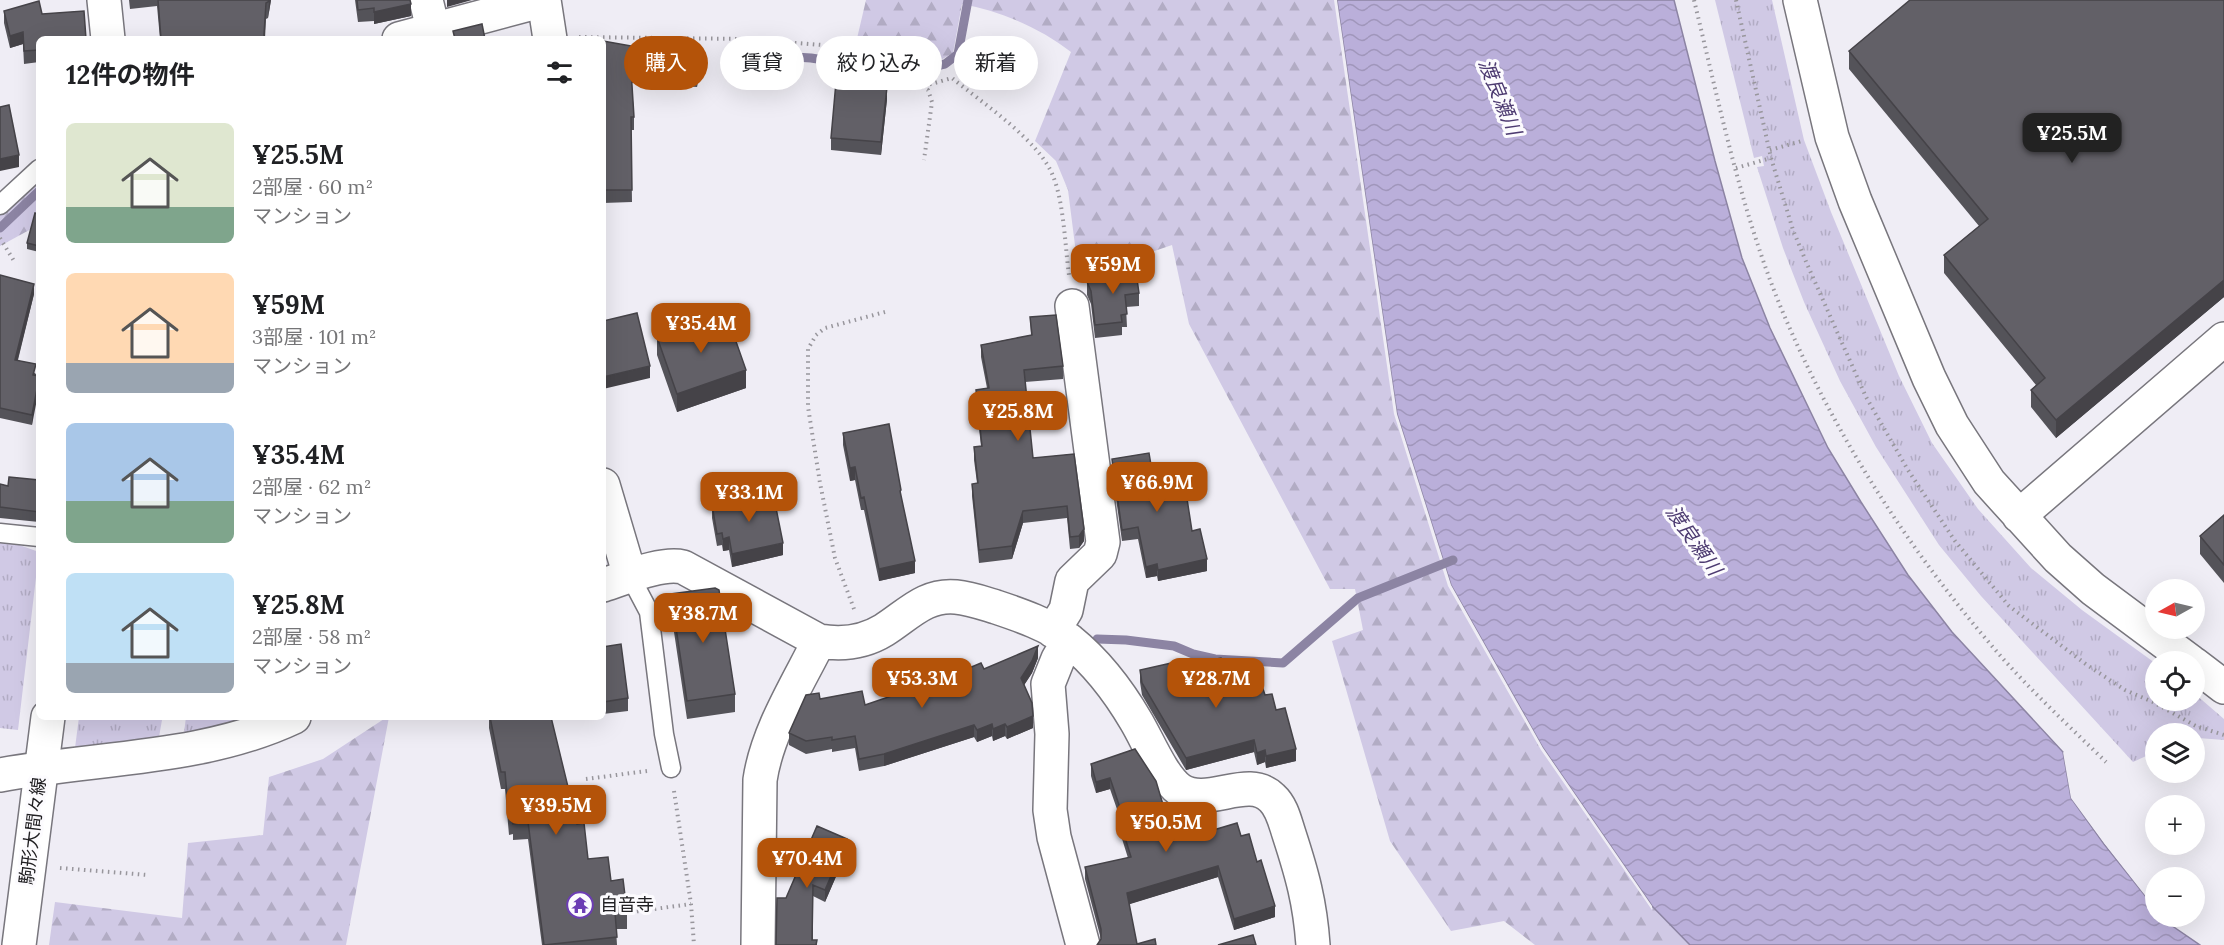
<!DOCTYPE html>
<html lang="ja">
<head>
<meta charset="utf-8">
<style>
  :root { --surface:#fff; --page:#f6f6f6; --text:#202124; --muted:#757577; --accent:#b45309 }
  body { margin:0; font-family:Lora,"Noto Sans JP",serif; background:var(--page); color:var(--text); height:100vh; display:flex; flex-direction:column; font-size:22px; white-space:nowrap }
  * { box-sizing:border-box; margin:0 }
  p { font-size:20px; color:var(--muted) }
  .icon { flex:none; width:33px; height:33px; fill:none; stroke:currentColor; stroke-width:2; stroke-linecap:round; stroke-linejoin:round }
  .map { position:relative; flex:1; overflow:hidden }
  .drawer { position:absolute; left:36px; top:36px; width:570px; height:684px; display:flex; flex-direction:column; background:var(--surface); border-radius:9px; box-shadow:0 6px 24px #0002 }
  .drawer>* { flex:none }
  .banner { position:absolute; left:624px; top:36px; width:570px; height:54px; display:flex; gap:12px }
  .needle { width:39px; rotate:262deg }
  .fabs { position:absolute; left:2145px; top:579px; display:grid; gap:12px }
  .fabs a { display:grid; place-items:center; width:60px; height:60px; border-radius:50%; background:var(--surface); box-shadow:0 6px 24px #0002; font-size:30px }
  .price { position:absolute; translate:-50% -51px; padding:0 14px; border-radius:12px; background:var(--accent); color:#fff; font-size:20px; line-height:39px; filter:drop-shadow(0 2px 3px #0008) }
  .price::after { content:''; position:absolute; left:50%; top:36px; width:18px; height:14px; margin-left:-9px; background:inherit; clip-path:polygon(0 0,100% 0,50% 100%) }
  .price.selected { background:#222; color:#fff }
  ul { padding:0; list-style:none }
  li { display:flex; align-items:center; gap:18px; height:150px; padding:0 30px }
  li span { display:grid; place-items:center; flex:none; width:168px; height:120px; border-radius:9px; color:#555 }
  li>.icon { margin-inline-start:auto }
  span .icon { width:72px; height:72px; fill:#fffc; stroke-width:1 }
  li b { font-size:26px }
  h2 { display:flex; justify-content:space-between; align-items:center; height:72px; padding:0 30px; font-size:26px }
  .tag { padding:0 21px; border-radius:27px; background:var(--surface); box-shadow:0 6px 24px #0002; font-size:21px; line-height:54px }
  .tag.selected { background:var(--accent); color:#fff }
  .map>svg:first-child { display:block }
</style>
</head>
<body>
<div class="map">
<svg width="2224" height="945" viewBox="0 0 2224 945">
  <defs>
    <pattern id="grass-tufts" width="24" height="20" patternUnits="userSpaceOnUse" patternTransform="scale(1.5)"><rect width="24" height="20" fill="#d0c9e5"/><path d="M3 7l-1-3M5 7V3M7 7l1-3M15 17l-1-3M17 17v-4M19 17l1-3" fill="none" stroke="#b2acc4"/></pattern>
    <pattern id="forest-firs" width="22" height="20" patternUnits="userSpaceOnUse" patternTransform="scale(1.5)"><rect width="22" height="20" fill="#d0c9e5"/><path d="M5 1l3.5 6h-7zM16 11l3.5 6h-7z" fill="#b2acc4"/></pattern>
    <pattern id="water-waves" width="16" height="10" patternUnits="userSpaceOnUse" patternTransform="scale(1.5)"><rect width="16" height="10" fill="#baafda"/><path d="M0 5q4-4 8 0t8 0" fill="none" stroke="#a096bb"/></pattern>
  </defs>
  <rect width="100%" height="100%" fill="#efedf5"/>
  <path fill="url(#grass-tufts)" d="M1715,0H1772L1804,140L1831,212L1899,376L1932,443L1978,509L2031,568L2082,610L2155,663L2156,700H2194L2195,694L2224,719V740L2198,738L2195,737L2194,734H2156L2155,752L2133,762L1981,596L1939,545L1876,447L1840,381L1804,302L1783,248L1757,167L1764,166L1762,156L1754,158Z
    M0,540L8,541L39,552L18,730L0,728Z
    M79,717H243L241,721L184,733L186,717L162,720L159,737L75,748Z"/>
  <path fill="url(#forest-firs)" d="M866,0H1337L1397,414L1451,585L1543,748L1652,906L1690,945H1535L1504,921L1451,931L1390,841L1332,641L1363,630L1355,589H1330L1189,324L1172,245L1079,277L1068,190L1056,161L1035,141L1071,52C1041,28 1000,11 962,4L953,53L939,61L891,65L883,45L855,47Z
    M39,177V220L33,228L0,246V212Z
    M387,717H389L346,945H49L55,902L182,918L188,843L263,835L269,777L323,759Z"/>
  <path fill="url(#water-waves)" stroke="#8c84a3" stroke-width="1.5" d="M1337,0H1674L1715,161L1742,258L1770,328L1828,448L1861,502L1908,575L1952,632L2063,752L2071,798L2104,844L2155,908L2156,916L2163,917L2168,923L2200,945H1690L1652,906L1543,748L1451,585L1397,414Z"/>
  <path fill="#efedf5" d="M1334,0H1337L1397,414L1451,585L1543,748L1652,906V910L1541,750L1448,586L1394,414Z
    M2063,752L2067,754L2074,797L2106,842L2156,903L2155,908L2104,843L2071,798Z"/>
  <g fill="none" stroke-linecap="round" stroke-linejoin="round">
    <path stroke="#8c84a3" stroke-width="9" d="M748,54L811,58L890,70H917L945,64L958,54L968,0
      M0,228L39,191
      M1097,639L1126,640L1174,646L1193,654L1215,659L1283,663L1358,598L1453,560"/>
    <g stroke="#78767d" stroke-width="21">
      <path id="service" d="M0,205L39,169
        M0,533L39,537
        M630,576L649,612L664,734L671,768"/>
    </g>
    <g stroke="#78767d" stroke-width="36">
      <path id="minor" d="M426,0L433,29
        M544,0L550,39
        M399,39L544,0
        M603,485L630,576
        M603,585C625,578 661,562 683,567L819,641C842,645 863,643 884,630C908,615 925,594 956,597C969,598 983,603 996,607C1020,615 1049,625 1070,641C1096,662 1119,692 1136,721C1148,741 1162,777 1180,790C1208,808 1248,774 1272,798C1282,807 1285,822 1289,834C1302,874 1310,902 1313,945
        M1053,631L1066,610L1072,581L1100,554L1103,542L1072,306
        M1069,640L1058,659L1048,684L1052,734L1050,810L1054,837L1083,945
        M0,775C97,757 203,760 294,717
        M758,945L760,780C767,732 797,685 819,641"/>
    </g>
    <g stroke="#78767d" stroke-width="36">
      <path id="tertiary" d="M1800,0L1832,137L1855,201L1929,378L1952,425L1989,482L2058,558L2093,589L2191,662
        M2019,516L2224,339
        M2194,664L2224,687"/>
    </g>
    <g stroke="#78767d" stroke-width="36">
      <path id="secondary" d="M104,0L108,39
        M19,945L48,717"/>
    </g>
    <path stroke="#98969c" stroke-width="4" stroke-dasharray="1.5 4.5" stroke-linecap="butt" d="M1694,0C1720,107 1743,221 1787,322C1839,442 1912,554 1998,653C2031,691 2069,726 2106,762
      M1736,0L1771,158L1793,230L1807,264L1866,397L1908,470L1955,541L2009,606L2087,665L2125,690L2153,702L2196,726L2224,735
      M579,37L745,39L835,46L855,54L877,56C883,65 881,75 886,84H917L928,90L932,102L924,160
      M924,86L952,78C981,102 1040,141 1053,176C1064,203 1065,246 1069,275
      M1770,150L1802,141
      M1736,168L1771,158
      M0,238L14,261
      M854,609L835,558L820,483L808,407V349L816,335L825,328L885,312
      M586,779L647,771
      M674,791L691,904L694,945
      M60,868L148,875
      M625,913L691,904"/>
    <use href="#service" stroke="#fff" stroke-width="18"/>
    <use href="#minor" stroke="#fff" stroke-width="33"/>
    <use href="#tertiary" stroke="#fff" stroke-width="33"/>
    <use href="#secondary" stroke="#fff" stroke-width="33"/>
  </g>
  <path fill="#545359" d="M129,0H271L268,18L266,19L265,39H160L157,6L130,9Z
    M355,0H410L411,16L374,24V21L358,22Z
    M2224,0V297L2056,438L2031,407V390L2036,385L1944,273V255L1979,226L1849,69V51Z
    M4,11L39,39V62L24,64L23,44L10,48L4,23Z
    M603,41L699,71L697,87L632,83L634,117V130H631L632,202L603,203Z
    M887,99L881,155L831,150V138Z
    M39,214V252L27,249V243Z
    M1103,273L1139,293V306L1126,307L1127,327H1122V335L1095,338L1091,304L1087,295V282L1103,280Z
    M0,275L34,294L18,360L36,374L32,425L0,418Z
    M1030,317L1063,366V379L1025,382L1033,458L1074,454L1084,541L1079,548L1070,549L1067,518L1023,523L1012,559L979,563L972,496V484L977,483L974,460V447L981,446L976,402V390L987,388L981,357V345L1031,335Z
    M657,337L746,388L677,412L657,355Z
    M843,433L901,490V499L915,573L879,581L864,510H861L855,480L850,481L843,445Z
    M1112,459L1153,477L1192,531L1207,571L1158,581L1157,576L1146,578L1138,539L1122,541L1112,470Z
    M39,480V522L0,518V484L8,486Z
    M712,505L783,555L732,567L729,550L723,551L722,545L717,546L712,518Z
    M2224,515V583L2200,554V536Z
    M671,594L735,694V712L687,719L671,612Z
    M603,647L628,698V711L603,714Z
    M1038,658L1032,673L1024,685L1033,728L1007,739L1005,736L993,741L992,736L977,742L974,737L884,766L859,771L855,748L832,752V749L806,754L789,745V733L820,699L865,705L984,669Z
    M1223,663L1239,689L1265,695L1276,710L1296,761L1266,768L1265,762L1257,765L1254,752L1186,770L1142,695L1140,682V670L1186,665Z
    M489,717H551L577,824L588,859L611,881L627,912V929H616L617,945H542L528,839L513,840V834L509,835L505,789H501L489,728Z
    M1091,764L1169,825L1241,836L1275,917L1234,930L1218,877L1129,904L1137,944L1156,945H1097L1101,939L1085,879V867L1128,858L1118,826L1119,815L1110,789L1096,793L1091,776Z
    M817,826L847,839V851L825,902L813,896V940H817V945H776L777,898H786Z"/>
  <path fill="#454348" d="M269,0H271L268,18Z
    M447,0H472L447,7Z
    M411,4V16L374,24V12Z
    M23,32V44L10,48V36Z
    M699,58V71L697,87V75Z
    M887,87V99L881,155V142Z
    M19,155V167L0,171V159Z
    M2224,280V297L2056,438V420Z
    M34,284V294L15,370V360Z
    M650,366V378L603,389V377Z
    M746,370V388L677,412V394Z
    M39,379V389L32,425V415Z
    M855,467V480L850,481V468Z
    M1023,511V523L1012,559V546Z
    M1084,529V541L1079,548V536Z
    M729,537V550L723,551V539Z
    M783,543V555L732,567V554Z
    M1207,559V571L1158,581V570Z
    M915,561V573L879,581V569Z
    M1157,564V576L1146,578V567Z
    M1038,646V658L1032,673L1021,690V678Z
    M1033,716V728L1007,739V727Z
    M992,724V736L977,742V730Z
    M1005,724V736L993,741V729Z
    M974,725V737L884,766V754Z
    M1254,740V752L1186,770V758Z
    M1296,749V761L1266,768V756Z
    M1265,750V762L1257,765V753Z
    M1110,778V789L1096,793V782Z
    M847,839V851L825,902V890Z
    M1218,866V877L1127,905V893Z
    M1275,906V917L1234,930V919Z"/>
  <path fill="#626067" stroke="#454348" stroke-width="1.5" d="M158,0H269L268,2L266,3L264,35L265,39H161Z
    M357,0H410L411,4L374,12V8L358,10Z
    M1910,0H2224V280L2056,420L2031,390L2045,378L1944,255L1988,219L1849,51Z
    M39,1L42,14L84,11L86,39H39V50L24,51L23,32L10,36L4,11Z
    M482,24L485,39H455L453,31Z
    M603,41L699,58L697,75L631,70L634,117H631L632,190H603Z
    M836,82L887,87L881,142L831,138Z
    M9,105L19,155L0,159V107Z
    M35,213L39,214V246L27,243Z
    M1135,265L1139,293L1125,295L1127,314L1121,315L1122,322L1095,325L1091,291L1087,282L1104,280L1103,273Z
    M0,275L34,284L15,360L36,364L33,375L39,376V379L32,415L0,408Z
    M637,313L650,366L603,377V321Z
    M726,313L746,370L677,394L657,337Z
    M1056,315L1063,366L1024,370L1033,458L1074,454L1084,529L1079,536L1070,537L1067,506L1023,511L1012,546L979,550L972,484L978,483L974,447L982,446L976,390L989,388L981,345L1032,335L1030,317Z
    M889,424L901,490L900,491L915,561L879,569L864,497L861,498L855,467L850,468L843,433Z
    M1149,453L1153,477L1183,473L1192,531L1200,529L1207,559L1158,570L1157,564L1146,567L1138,527L1122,530L1112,459Z
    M9,477L39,480V512L0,507V484L8,486Z
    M773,493L783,543L732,554L729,537L723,539L722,533L717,534L712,505Z
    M2224,515V565L2200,536Z
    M715,588L719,590L735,694L687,701L671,594Z
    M621,644L628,698L603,702V647Z
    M1038,646L1032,661L1021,678L1032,703L1033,716L1007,727L1005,724L993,729L992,724L977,730L974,725L884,754L859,759L855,736L832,740V737L806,741L789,733L806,695L819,693L820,699L862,691L865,705L950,676L981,663L984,669Z
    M1221,658L1223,663L1233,661L1239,689L1261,683L1265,695L1272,694L1276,710L1285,708L1296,749L1266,756L1265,750L1257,753L1254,740L1186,758L1142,683L1140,670L1185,660L1186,665Z
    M490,717H551L577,824L584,823L588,859L608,857L611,881L623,879L627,912L615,913L617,937L544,945L528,822L513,824V818H509L505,772H501Z
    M1135,749L1156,781L1169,825L1205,814L1210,831L1237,823L1241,836L1249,834L1257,862L1261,860L1275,906L1234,919L1218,866L1127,893L1137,944L1155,939L1156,945H1097L1101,939V929L1085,867L1131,857L1118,815L1122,814L1110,778L1096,782L1091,764Z
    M817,826L847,839L825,890L813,885L812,940H817L816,945H776L777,898H786Z
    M1253,935L1256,945H1218Z"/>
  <defs>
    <g id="temple-ring" transform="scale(1.35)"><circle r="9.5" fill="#fcfbfe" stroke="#6c3db4" stroke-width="1.5"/><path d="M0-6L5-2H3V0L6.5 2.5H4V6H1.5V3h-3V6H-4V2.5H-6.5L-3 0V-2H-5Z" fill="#6c3db4"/></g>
  </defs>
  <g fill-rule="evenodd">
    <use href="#temple-ring" x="580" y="905"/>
  </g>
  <g text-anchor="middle" stroke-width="6" stroke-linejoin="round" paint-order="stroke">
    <g font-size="18" fill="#212023" stroke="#fcfbfe">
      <text transform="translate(33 831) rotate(-83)" y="6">駒形大間々線</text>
    </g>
    <g font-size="18" fill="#212023" stroke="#fcfbfe" text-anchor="start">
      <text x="600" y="911">自音寺</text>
    </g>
    <g font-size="20" font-style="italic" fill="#4d3b71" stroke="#fcfbfe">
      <text transform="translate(1500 97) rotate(68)" y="7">渡良瀬川</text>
      <text transform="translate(1694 540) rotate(55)" y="7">渡良瀬川</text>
    </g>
  </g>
</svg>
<div class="fabs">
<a><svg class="needle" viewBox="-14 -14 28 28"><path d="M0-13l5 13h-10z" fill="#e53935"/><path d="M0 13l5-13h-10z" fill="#757577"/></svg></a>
<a><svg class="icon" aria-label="locate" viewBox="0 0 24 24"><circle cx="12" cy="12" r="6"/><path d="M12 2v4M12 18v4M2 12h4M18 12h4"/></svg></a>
<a><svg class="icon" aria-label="layers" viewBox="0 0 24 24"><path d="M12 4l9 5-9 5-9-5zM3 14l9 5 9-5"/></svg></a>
<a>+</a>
<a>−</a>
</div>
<b class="price selected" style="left:2072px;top:164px">¥25.5M</b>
<b class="price" style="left:1113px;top:295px">¥59M</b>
<b class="price" style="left:701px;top:354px">¥35.4M</b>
<b class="price" style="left:1018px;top:442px">¥25.8M</b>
<b class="price" style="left:1157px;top:513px">¥66.9M</b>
<b class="price" style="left:749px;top:523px">¥33.1M</b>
<b class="price" style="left:703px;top:644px">¥38.7M</b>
<b class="price" style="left:922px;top:709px">¥53.3M</b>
<b class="price" style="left:1216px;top:709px">¥28.7M</b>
<b class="price" style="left:556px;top:836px">¥39.5M</b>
<b class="price" style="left:1166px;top:853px">¥50.5M</b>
<b class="price" style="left:807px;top:889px">¥70.4M</b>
<div class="banner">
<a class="tag selected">購入</a>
<a class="tag">賃貸</a>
<a class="tag">絞り込み</a>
<a class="tag">新着</a>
</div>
<section class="drawer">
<h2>12件の物件<svg class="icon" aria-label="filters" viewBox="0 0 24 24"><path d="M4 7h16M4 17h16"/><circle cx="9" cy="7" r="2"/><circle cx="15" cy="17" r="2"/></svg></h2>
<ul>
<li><span style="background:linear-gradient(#dfe7d0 70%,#7fa58c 0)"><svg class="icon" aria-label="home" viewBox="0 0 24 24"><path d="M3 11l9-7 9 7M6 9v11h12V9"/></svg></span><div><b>¥25.5M</b><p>2部屋 · 60 m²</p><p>マンション</p></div></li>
<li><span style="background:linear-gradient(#ffd9b3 75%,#9aa5b1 0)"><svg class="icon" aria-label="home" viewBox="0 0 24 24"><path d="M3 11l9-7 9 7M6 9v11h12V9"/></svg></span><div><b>¥59M</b><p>3部屋 · 101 m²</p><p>マンション</p></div></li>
<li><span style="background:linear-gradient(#a9c7e8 65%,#7fa58c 0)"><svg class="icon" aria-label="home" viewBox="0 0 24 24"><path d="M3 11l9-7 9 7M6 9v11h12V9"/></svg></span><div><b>¥35.4M</b><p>2部屋 · 62 m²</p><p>マンション</p></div></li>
<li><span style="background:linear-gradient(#bfe0f5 75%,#9aa5b1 0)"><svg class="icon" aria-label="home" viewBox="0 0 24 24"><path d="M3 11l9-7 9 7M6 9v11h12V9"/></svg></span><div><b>¥25.8M</b><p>2部屋 · 58 m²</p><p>マンション</p></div></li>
</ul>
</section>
</div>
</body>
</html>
